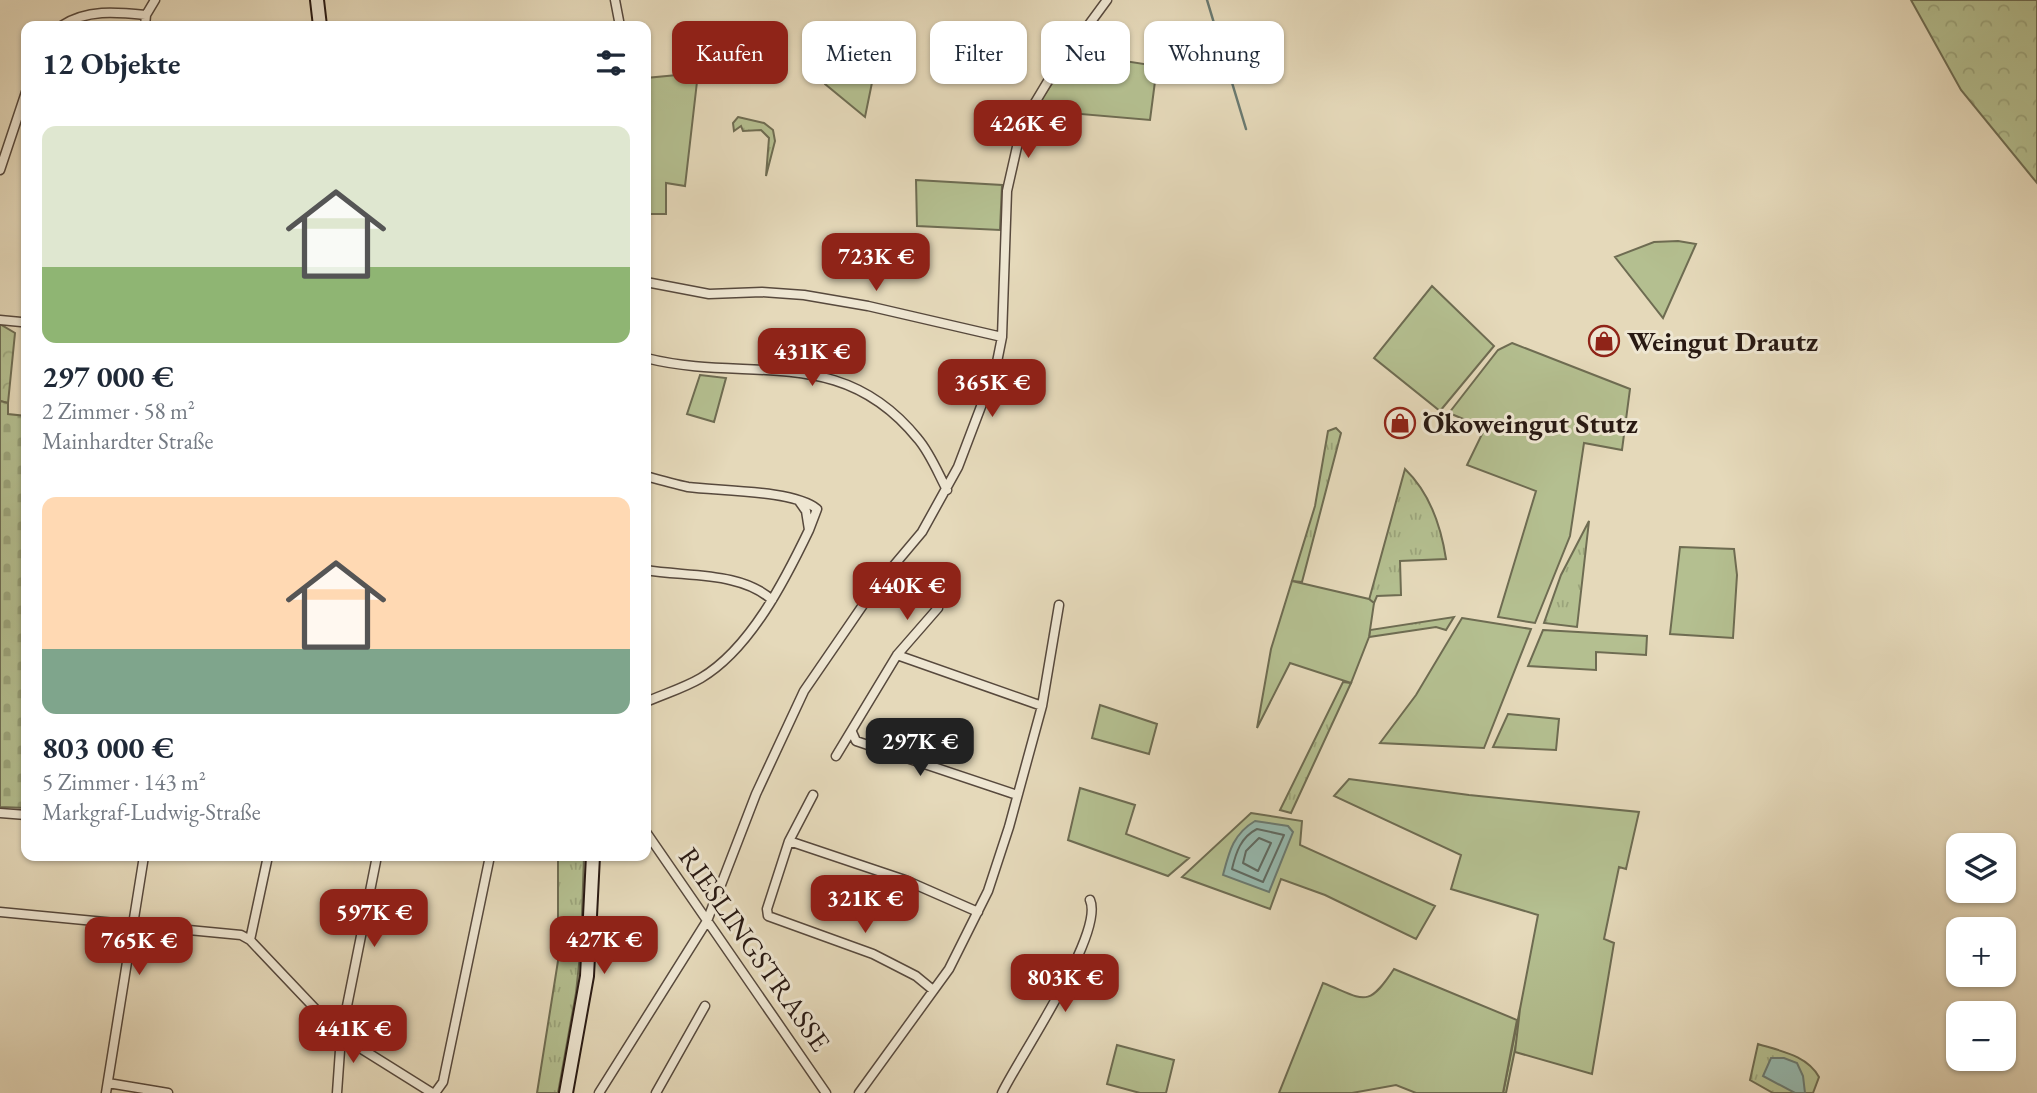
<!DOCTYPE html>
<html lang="de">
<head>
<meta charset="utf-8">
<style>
  :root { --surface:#fff; --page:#f2f2f3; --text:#1f2937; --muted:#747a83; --accent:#8f2418 }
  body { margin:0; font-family:"EB Garamond",serif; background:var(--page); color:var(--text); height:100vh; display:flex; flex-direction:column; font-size:26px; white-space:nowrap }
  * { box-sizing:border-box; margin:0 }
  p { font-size:23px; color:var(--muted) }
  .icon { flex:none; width:38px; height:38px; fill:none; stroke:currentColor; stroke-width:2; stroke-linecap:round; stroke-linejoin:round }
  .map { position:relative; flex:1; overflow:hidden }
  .drawer { position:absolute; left:21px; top:21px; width:630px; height:840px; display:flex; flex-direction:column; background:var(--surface); border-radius:14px; box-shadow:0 2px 5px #0004 }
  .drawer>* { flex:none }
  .top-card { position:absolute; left:672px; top:21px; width:665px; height:63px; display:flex; gap:14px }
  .tools { position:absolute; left:1946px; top:833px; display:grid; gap:14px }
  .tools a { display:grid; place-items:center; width:70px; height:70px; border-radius:14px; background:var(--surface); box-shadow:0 2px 5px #0004; font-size:35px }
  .price { position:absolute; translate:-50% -60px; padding:0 16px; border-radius:14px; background:var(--accent); color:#fff; font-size:23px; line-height:46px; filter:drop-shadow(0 2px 4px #0008) }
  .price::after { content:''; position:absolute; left:50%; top:42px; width:21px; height:16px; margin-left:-10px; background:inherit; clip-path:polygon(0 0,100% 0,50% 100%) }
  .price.selected { background:#222; color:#fff }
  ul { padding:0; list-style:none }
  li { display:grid; align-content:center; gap:14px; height:371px; padding:0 21px }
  li span { display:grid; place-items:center; height:217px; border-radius:14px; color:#555 }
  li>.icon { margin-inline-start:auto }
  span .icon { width:126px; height:126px; fill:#fffc; stroke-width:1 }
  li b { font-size:30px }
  h2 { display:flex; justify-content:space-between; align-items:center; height:84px; padding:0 21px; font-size:30px }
  .chip { padding:0 24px; border-radius:14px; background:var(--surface); box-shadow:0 2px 5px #0004; font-size:24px; line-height:63px }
  .chip.selected { background:var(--accent); color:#fff }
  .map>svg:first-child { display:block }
</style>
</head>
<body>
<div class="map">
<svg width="2037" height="1093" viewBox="0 0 2037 1093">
  <defs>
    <pattern id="grass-tufts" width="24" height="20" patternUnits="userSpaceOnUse" patternTransform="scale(1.75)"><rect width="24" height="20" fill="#b4bf90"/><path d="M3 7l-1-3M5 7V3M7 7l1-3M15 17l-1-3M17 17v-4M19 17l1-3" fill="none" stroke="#9ba47b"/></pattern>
    <pattern id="forest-crowns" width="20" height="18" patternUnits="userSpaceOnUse" patternTransform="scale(1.75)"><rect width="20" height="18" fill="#b4bf90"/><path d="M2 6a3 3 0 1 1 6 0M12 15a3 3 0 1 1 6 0" fill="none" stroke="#9ba47b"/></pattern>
    <pattern id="cemetery-stones" width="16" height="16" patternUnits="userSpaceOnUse" patternTransform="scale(1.75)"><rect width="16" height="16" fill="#b4bf90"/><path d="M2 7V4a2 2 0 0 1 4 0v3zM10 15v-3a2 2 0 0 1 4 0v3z" fill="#9ba47b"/></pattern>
  </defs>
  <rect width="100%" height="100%" fill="#e5d9ba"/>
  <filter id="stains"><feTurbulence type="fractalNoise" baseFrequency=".00286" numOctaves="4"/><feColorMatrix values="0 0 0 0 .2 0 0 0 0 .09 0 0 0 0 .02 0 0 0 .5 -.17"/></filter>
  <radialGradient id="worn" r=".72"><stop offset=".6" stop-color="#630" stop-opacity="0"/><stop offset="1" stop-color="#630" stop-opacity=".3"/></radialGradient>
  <path fill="url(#grass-tufts)" stroke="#6e6c52" stroke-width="2" d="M738,117L764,123L773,130L775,141L766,176L769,138L761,130L743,131L741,126L734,131L733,123Z
    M1336,428L1341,433L1302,582L1292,581L1315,506L1328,431Z
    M1405,469C1430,493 1441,526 1446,559L1400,561L1401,595L1377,596L1374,603L1369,600Z
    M1589,521L1577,627L1544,623L1561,575Z
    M1454,617L1446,630L1436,627L1369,637L1370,630Z
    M1343,682L1351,683L1291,813L1280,810Z
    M558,856H584L581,945L576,993L558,1093H537L558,961Z
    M1520,1009L1522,1016L1506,1093H1503Z
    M1758,1044C1780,1051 1807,1055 1819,1077L1813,1093H1773L1750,1080Z"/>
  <path fill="url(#forest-crowns)" stroke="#6e6c52" stroke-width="2" d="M1911,0H2037V183L1961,90Z
    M0,324L15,333L8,403L0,401Z"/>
  <path fill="url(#cemetery-stones)" stroke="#6e6c52" stroke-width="2" d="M0,401L8,403V414L26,416V808L0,807Z"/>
  <path fill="#b4bf90" stroke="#6e6c52" stroke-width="2" d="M848,22L898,25L893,63H876L865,117L825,84L826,62L837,57Z
    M1073,53L1157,66L1150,120L1034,110Z
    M698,73L685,186L666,183V214H646V78Z
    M916,180L1002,185L1000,230L917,226Z
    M1678,241L1696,244L1663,318L1615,257L1654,242Z
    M1432,286L1494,346L1440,411L1374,358Z
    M1512,343L1630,389L1622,450L1584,443L1570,536L1535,623L1498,617L1536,491L1467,465L1485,428L1449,413L1498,350Z
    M700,375L726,378L714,422L687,414Z
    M1680,547L1734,549L1737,575L1733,638L1670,634Z
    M1292,581L1369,599L1374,603L1369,637L1351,683L1290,663L1257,728L1271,649Z
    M1462,618L1531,629L1484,748L1380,743L1416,695Z
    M1543,630L1647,636L1646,655L1596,652V670L1528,666Z
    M1100,705L1157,724L1149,754L1092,738Z
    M1508,714L1559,719L1556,750L1493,747Z
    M1349,779L1469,795L1639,812L1626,869L1619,867L1604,939L1614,943L1592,1074L1515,1052L1520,1009L1538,915L1451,889L1461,855L1334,796Z
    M1080,788L1135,805L1126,834L1189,858L1168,876L1068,840Z
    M1251,813L1302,821L1300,845L1435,906L1416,939L1325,895L1281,879L1270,909L1182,877Z
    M1394,969L1517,1020L1503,1093H1416L1396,1085L1352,1093H1279L1323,983C1364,999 1367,1010 1394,969Z
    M1117,1045L1174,1060L1166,1093H1140L1107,1084Z"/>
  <path fill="#96bab0" stroke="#6a7a71" stroke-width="2" d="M1255,821L1288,826L1293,832L1269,892L1223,875C1229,852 1233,834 1255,821Z
    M1771,1058H1784L1797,1063L1803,1076L1805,1093H1795L1763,1076Z"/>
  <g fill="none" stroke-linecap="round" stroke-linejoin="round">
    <path stroke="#5f6a62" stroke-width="2" d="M1257,829L1284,835L1263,882L1232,869C1236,852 1241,837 1257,829Z
      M1259,838L1271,843L1258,871L1243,863L1246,851Z"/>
    <path stroke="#6a7a71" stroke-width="2.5" d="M1207,0L1246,129"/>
    <g stroke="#57493d" stroke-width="11">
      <path id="street" d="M615,0L620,26
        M61,26C87,9 116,12 146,15
        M145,26L146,15L155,0
        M0,170L26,92
        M646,282L709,294L762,292L804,295L868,306L1002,337
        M0,320L21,322
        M646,358C748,384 840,342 918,439C930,453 938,473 947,490
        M646,476C660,480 674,484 688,487C719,491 794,490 817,509L809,530L806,511L799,501
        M646,570C685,577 741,571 772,600
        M897,655L1042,706
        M646,702C664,694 684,688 701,678C750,649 785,580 809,530
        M852,732L856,741L1017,795
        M836,756L897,655L938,608
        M813,795L789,841L767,909L768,916L873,954L916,976L933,990
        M0,813L26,815
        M646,832L826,1093
        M789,841L905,880L978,912
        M0,912L241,935L250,940L341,1036L432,1093
        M250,940L268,856
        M108,1083L168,1093
        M106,1093L144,856
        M337,1093L341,1036L377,856
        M435,1093L443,1082L490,856
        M599,1093L707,921L756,794L804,691L874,589L922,532L958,467L996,367L1002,337L1007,191L1019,138L1030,111L1051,76L1107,0
        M656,1093L705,1006
        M859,1093L949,969L988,891L1009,827L1042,706L1059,605
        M1002,1093C1018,1059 1105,933 1090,900"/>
    </g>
    <g stroke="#281913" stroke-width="16">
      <path id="secondary" d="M317,0L320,26
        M566,1093L587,976L593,856"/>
    </g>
    <use href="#street" stroke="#eee6d2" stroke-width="8"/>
    <use href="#secondary" stroke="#eee6d2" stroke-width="12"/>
  </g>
  <defs>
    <g id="shop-ring" transform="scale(1.575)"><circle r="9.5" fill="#eee6d2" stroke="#8f2418" stroke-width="1.5"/><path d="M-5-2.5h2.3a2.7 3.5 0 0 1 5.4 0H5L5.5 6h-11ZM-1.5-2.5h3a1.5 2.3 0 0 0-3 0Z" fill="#8f2418"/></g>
  </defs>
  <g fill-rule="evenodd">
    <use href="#shop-ring" x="1604" y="341"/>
    <use href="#shop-ring" x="1400" y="423"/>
  </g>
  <g text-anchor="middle" stroke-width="6" stroke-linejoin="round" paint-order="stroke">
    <g font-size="28" font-weight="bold" fill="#281913" stroke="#eee6d2" text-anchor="start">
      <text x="1627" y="351">Weingut Drautz</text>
      <text x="1423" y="433">Ökoweingut Stutz</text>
    </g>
    <g font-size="28" fill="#281913" stroke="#eee6d2">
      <text transform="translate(755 949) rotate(55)" y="10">RIESLINGSTRASSE</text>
    </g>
  </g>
  <rect width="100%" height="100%" filter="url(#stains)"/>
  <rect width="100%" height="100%" fill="url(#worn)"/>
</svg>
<div class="tools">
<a><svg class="icon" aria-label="layers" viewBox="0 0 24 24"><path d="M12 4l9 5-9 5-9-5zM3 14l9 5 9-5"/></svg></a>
<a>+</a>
<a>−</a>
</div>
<b class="price" style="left:1028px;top:160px">426K €</b>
<b class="price" style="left:876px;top:293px">723K €</b>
<b class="price" style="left:812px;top:388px">431K €</b>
<b class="price" style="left:992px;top:419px">365K €</b>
<b class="price" style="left:907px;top:622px">440K €</b>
<b class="price selected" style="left:920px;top:778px">297K €</b>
<b class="price" style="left:865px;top:935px">321K €</b>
<b class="price" style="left:374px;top:949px">597K €</b>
<b class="price" style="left:604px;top:976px">427K €</b>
<b class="price" style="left:139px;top:977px">765K €</b>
<b class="price" style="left:1065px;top:1014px">803K €</b>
<b class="price" style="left:353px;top:1065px">441K €</b>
<div class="top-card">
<a class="chip selected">Kaufen</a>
<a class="chip">Mieten</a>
<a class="chip">Filter</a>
<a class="chip">Neu</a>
<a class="chip">Wohnung</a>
</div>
<section class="drawer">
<h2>12 Objekte<svg class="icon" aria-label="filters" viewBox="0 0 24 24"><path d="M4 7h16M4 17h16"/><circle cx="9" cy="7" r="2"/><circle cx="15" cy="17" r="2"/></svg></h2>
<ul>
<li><span style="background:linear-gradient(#dfe7d0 65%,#8fb573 0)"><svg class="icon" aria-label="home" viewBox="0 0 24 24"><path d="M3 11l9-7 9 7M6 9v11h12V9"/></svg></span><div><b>297 000 €</b><p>2 Zimmer · 58 m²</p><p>Mainhardter Straße</p></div></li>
<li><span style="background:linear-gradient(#ffd9b3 70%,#7fa58c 0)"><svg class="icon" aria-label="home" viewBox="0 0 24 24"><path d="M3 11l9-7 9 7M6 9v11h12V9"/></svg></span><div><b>803 000 €</b><p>5 Zimmer · 143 m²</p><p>Markgraf-Ludwig-Straße</p></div></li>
</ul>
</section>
</div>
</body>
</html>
